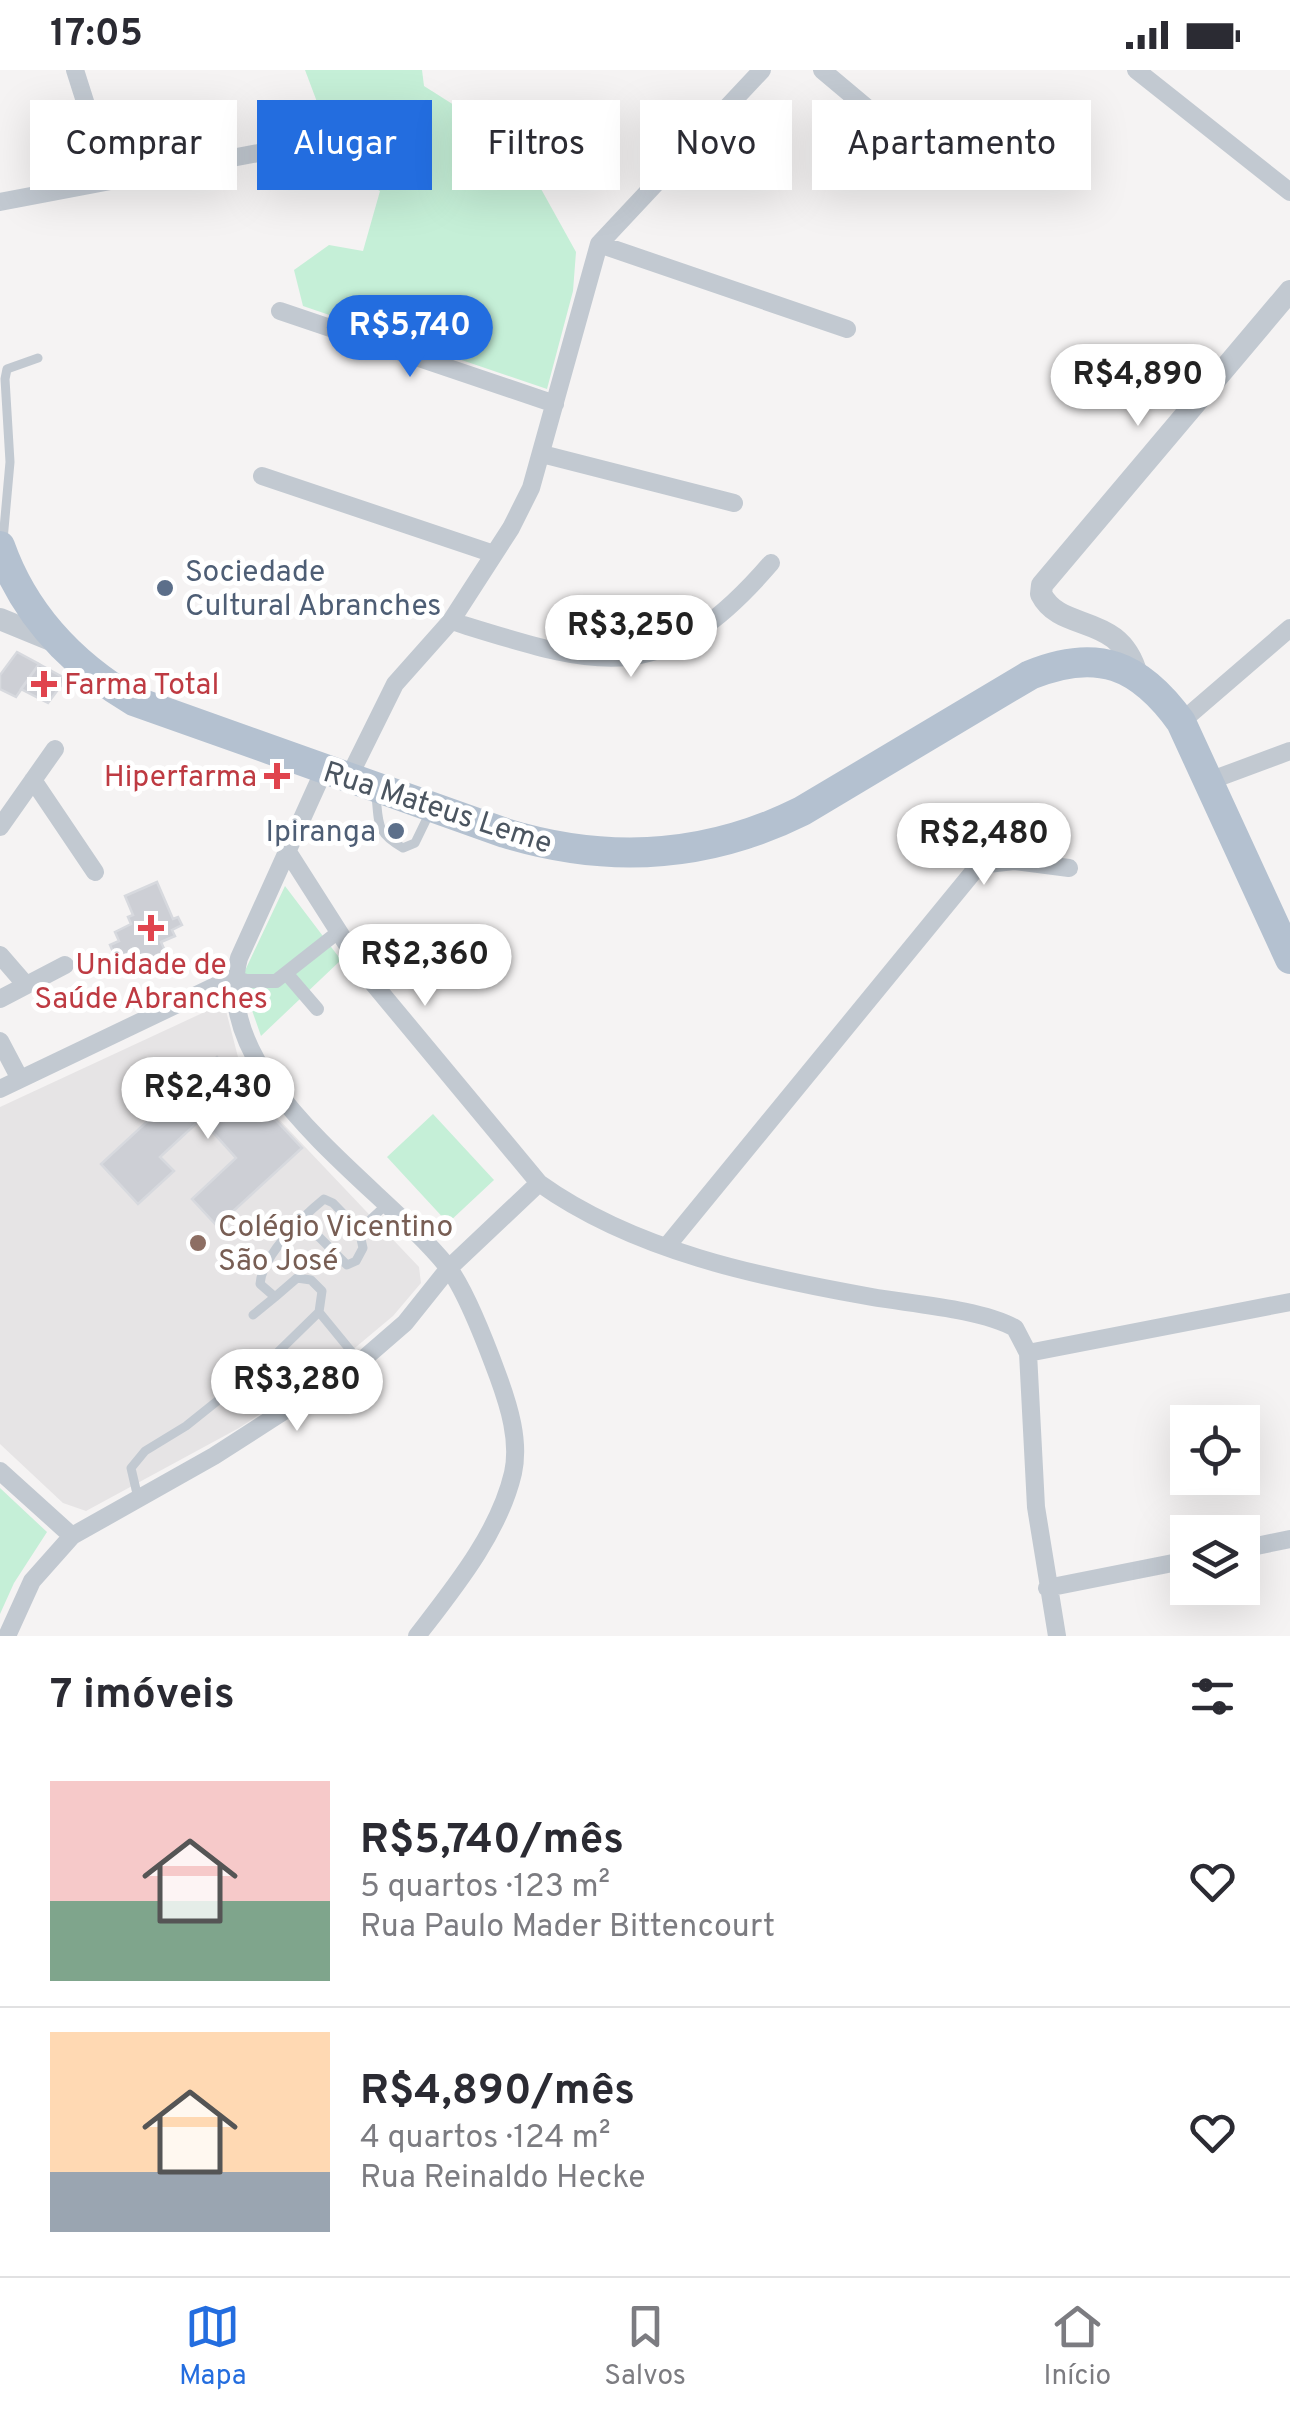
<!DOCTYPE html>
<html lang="pt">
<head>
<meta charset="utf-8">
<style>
  :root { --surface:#fff; --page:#f2f2f3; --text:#2b2b33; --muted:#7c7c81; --line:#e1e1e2; --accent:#236ddf }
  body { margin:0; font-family:Overpass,sans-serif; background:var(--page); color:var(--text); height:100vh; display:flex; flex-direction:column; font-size:38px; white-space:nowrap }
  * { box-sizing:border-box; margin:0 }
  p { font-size:32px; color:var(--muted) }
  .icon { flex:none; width:55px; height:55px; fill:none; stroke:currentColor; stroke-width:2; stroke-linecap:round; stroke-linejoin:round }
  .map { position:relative; height:1566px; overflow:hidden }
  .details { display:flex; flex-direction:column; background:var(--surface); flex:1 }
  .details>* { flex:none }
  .banner { position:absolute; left:30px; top:30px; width:1230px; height:90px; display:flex; gap:20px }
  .controls { position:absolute; left:1170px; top:1335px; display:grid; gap:20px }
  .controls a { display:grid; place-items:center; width:90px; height:90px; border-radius:0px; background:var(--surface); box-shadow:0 10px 40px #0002; font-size:50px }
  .price { position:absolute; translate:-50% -85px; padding:0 22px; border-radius:35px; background:#fff; color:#222; font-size:32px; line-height:65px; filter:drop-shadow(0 2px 5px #0008) }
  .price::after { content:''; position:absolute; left:50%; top:60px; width:30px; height:22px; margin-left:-15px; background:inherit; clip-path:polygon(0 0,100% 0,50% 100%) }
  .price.current { background:var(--accent); color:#fff }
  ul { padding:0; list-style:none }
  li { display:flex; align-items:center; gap:30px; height:250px; padding:0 50px }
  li+li { border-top:2px solid var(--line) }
  li span { display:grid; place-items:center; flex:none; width:280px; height:200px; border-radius:0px; color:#555 }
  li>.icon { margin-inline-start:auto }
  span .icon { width:120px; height:120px; fill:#fffc; stroke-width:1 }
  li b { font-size:42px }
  h2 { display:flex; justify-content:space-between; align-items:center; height:120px; padding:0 50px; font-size:42px }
  .tag { padding:0 35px; border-radius:0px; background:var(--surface); box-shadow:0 10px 40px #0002; font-size:35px; line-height:90px }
  .tag.current { background:var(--accent); color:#fff }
  .status { display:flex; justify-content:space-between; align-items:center; height:70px; padding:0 50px; background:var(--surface); direction:ltr }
  .status svg { height:28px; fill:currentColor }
  .tab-bar { display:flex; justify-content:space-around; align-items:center; height:140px; border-top:2px solid var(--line); background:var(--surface); font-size:28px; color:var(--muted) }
  .tab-bar a { display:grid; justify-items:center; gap:5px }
  .tab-bar .current { color:var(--accent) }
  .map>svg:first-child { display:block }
</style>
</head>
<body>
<div class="status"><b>17:05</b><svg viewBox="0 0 49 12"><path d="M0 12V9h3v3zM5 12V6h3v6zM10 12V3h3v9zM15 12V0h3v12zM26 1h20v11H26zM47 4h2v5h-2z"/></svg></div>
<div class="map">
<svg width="1290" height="1566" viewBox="0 0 1290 1566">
  <rect width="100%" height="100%" fill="#f5f3f3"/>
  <path fill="#e6e4e5" d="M224,933L238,987L250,1014L271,1041L419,1197L421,1213L393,1246L338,1292L239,1358L86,1441L63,1433L0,1374V1037Z"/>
  <path fill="#c5efd7" d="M305,0H422L424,16L495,61L470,78V95L510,103L520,81L576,182L573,221L547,319L303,236L294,200L329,175L363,181L380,121L343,101Z
    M285,816L341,890L261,966L241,909Z
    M433,1044L494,1110L448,1153L387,1087Z
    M0,1418L47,1462L14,1513L0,1544Z"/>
  <path fill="#cdcfd5" stroke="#d7d9de" stroke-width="2.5" d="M17,582L39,594L16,627L0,619V605Z
    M39,594L66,609L48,633L21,619Z
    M157,812L173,849L178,847L182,855L172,860L175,866L161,872L166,883L122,902L110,875L119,871L115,862L131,854L128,847L133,845L125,826Z
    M217,987L302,1078L217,1156L192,1129L236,1088L201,1049L160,1087L174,1101L138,1134L101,1094Z"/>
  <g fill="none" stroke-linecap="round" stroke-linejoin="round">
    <path stroke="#c2c9d1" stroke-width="9" d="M3,470L10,392L5,309L7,299L38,288
      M376,726C379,754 376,763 403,778L415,773L431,740
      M300,1148L347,1195L356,1191L363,1178L359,1160
      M319,1242L360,1292
      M253,1245L275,1227
      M138,1428L131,1398L145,1381L186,1356L276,1284L319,1242L322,1221L311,1210L297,1208L275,1227L260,1214C262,1186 302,1147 324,1129L333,1133L359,1160L386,1135"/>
    <path stroke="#c2c9d1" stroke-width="14" d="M286,903L317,939
      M234,907L246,911H276L337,863"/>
    <path stroke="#c2c9d1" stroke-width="18" d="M75,0L110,110
      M822,0L948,106
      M1136,0L1290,122
      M0,132L311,73
      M599,174L847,259
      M280,241L555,334
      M542,384L734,433
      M262,406L494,484
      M451,551C597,596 660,622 771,493
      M1181,652L1290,558
      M324,700L239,888C207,1008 381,1114 447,1196C466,1220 487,1276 498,1306C509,1336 520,1371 513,1403C499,1463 454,1518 417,1566
      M348,709L395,614L451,551L511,458L531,418L599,174L762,0
      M33,710L95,802
      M1209,711L1290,681
      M0,757L55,679
      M914,768L959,782L979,795L1014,791L1069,798
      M288,782L367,906L539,1113C634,1181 759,1207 872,1227C913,1234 981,1239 1015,1258L1028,1283L1036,1437L1057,1566
      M0,885L26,915
      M0,929L65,895
      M0,971L20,1009
      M0,1019L234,907
      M667,1176L979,795
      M1028,1283L1290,1232
      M0,1401L72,1466
      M1242,1479L1290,1469
      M1047,1518L1188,1490
      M7,1566L32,1511L72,1466L214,1386L360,1292L405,1253L449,1198L539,1113"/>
    <path stroke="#c2c9d1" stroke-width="22" d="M0,549L56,572
      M1137,605C1120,541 1061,564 1041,524L1042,515L1290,221"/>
    <path stroke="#b4c1d0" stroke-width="30" d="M0,476C24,544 73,595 134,631L505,763C607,794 706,789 802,741L1030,605C1098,577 1140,595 1181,652L1290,889"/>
  </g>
  <g fill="#5c6f8a" stroke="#fff" stroke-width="4">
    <circle cx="165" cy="518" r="10"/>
    <circle cx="396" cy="761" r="10"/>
  </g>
  <g fill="#e0444e" stroke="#fff" stroke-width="4">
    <path d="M39 599h10v10h10v10h-10v10h-10v-10h-10v-10h10z"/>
    <path d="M272 691h10v10h10v10h-10v10h-10v-10h-10v-10h10z"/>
    <path d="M146 843h10v10h10v10h-10v10h-10v-10h-10v-10h10z"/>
  </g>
  <circle fill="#8d6e63" stroke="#fff" stroke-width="4" cx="198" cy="1173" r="10"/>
  <g text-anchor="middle" stroke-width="10" stroke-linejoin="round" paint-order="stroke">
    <g font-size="30" fill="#4e5e75" stroke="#fff" text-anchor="start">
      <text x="185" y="511">Sociedade<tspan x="185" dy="34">Cultural Abranches</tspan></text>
      <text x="376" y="771" text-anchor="end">Ipiranga</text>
    </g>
    <g font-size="30" fill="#be3a42" stroke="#fff" text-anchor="start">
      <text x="64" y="624">Farma Total</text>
      <text x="257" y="716" text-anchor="end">Hiperfarma</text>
      <text x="151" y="904" text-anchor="middle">Unidade de<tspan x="151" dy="34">Saúde Abranches</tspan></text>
    </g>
    <g font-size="30" fill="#4b5560" stroke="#fff">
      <text transform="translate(438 737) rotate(18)" y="10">Rua Mateus Leme</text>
    </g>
    <g font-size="30" fill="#785e54" stroke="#fff" text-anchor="start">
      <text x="218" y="1166">Colégio Vicentino<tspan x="218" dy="34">São José</tspan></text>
    </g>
  </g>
</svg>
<div class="controls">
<a><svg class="icon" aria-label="locate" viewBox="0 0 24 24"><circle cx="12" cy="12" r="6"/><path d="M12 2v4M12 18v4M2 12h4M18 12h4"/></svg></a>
<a><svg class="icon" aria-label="layers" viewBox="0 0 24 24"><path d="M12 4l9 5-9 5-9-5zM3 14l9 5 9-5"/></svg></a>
</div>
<b class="price current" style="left:410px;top:310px">R$5,740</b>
<b class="price" style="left:1138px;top:359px">R$4,890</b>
<b class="price" style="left:631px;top:610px">R$3,250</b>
<b class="price" style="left:984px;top:818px">R$2,480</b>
<b class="price" style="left:425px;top:939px">R$2,360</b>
<b class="price" style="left:208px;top:1072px">R$2,430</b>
<b class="price" style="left:297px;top:1364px">R$3,280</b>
<div class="banner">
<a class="tag">Comprar</a>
<a class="tag current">Alugar</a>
<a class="tag">Filtros</a>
<a class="tag">Novo</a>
<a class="tag">Apartamento</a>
</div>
</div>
<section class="details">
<h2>7 imóveis<svg class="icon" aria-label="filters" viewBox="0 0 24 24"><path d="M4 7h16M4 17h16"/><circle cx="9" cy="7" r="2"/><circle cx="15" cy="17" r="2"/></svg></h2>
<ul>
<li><span style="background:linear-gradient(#f6c9c9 60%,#7fa58c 0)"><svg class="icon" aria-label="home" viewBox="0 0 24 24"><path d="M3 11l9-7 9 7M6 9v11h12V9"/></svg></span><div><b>R$5,740/mês</b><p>5 quartos · 123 m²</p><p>Rua Paulo Mader Bittencourt</p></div><svg class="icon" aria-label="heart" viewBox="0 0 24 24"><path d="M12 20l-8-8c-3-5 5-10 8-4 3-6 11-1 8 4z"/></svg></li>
<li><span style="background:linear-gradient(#ffd9b3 70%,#9aa5b1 0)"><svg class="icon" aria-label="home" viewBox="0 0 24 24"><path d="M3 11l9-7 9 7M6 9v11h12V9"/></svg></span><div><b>R$4,890/mês</b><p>4 quartos · 124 m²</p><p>Rua Reinaldo Hecke</p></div><svg class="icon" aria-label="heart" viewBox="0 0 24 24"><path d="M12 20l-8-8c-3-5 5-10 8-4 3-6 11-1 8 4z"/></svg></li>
</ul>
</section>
<nav class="tab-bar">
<a class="current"><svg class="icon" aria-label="map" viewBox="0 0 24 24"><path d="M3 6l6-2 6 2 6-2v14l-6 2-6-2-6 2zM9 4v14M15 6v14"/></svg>Mapa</a>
<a><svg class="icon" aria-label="saved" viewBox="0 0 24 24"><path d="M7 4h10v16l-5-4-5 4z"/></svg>Salvos</a>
<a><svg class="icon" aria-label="home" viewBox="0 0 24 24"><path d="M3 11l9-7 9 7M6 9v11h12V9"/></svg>Início</a>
</nav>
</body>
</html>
